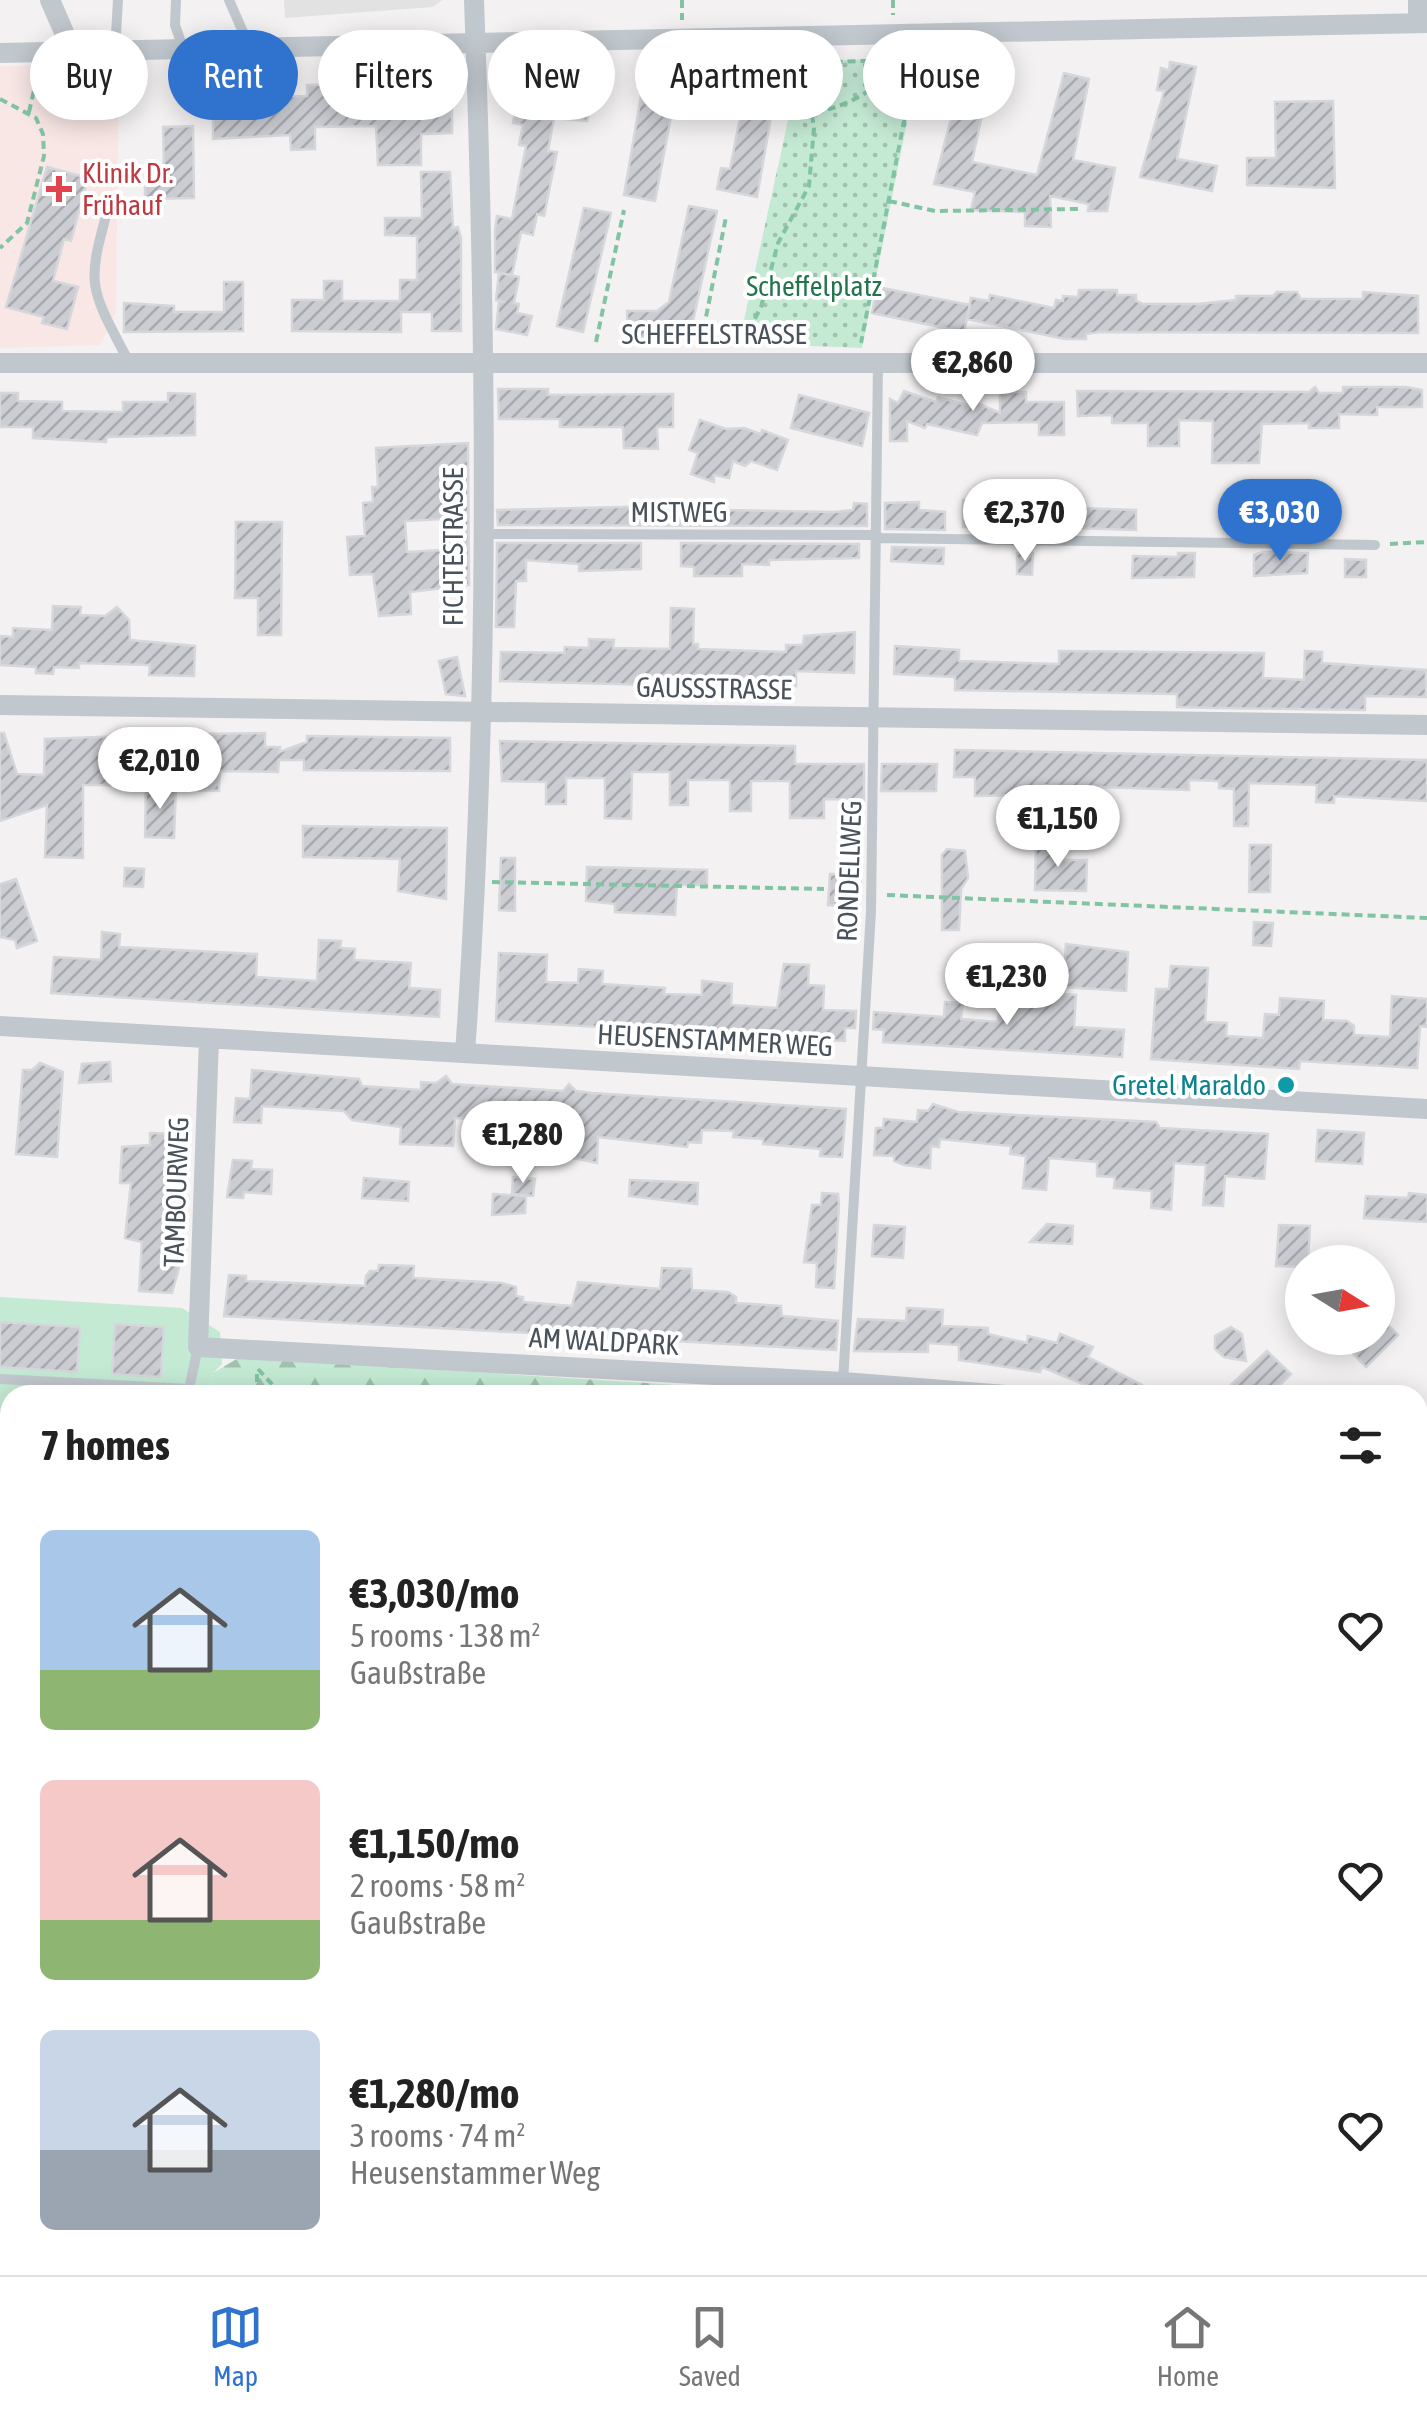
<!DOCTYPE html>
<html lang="en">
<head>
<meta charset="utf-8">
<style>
  :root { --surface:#fff; --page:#f6f6f6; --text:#222; --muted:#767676; --line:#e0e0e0; --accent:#2f73ce }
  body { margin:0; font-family:"Asap Condensed",sans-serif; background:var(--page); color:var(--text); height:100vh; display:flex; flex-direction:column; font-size:38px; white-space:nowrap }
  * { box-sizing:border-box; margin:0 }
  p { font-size:32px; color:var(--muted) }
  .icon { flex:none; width:55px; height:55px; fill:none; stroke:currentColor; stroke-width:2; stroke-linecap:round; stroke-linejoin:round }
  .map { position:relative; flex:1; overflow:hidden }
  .panel { position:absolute; left:0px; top:1385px; width:1428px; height:890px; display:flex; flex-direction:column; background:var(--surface); border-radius:30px 30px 0 0; box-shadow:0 5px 25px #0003 }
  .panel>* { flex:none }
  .guide { position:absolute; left:30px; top:30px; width:1368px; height:90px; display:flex; gap:20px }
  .needle { width:65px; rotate:101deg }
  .buttons { position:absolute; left:1285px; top:1245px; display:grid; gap:20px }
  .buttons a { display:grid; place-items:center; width:110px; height:110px; border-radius:50%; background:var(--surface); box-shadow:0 5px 25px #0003; font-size:50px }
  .price { position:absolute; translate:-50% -85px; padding:0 22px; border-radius:35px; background:#fff; color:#222; font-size:32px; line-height:65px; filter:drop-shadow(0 2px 5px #0008) }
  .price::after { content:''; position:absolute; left:50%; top:60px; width:30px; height:22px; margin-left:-15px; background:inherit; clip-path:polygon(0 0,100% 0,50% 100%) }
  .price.active { background:var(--accent); color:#fff }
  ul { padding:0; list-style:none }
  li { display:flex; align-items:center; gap:30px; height:250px; padding:0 40px }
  li span { display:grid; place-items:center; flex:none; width:280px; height:200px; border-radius:15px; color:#555 }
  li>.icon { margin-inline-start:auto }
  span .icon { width:120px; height:120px; fill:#fffc; stroke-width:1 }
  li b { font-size:42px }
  h2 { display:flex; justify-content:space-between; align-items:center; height:120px; padding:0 40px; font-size:42px }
  .tag { padding:0 35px; border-radius:45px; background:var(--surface); box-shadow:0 5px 25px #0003; font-size:35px; line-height:90px }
  .tag.active { background:var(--accent); color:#fff }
  .menu { display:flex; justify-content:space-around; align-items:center; height:140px; border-top:2px solid var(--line); background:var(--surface); font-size:28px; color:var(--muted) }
  .menu a { display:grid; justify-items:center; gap:5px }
  .menu .active { color:var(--accent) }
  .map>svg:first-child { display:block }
</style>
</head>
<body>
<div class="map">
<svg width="1427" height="2275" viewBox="0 0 1427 2275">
  <defs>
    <pattern id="grass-dots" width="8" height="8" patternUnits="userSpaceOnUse" patternTransform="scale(2.5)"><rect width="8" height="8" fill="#c5ead4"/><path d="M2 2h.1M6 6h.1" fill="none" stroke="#a2c0af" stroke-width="1.8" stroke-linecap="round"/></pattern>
    <pattern id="forest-firs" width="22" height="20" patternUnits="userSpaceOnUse" patternTransform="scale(2.5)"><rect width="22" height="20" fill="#c5ead4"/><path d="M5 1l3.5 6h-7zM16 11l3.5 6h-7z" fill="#a2c0af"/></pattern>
    <pattern id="building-hatch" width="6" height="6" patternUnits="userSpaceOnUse" patternTransform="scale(2.5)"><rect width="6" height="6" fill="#cbcdd2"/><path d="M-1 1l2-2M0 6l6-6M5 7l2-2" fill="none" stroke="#a7a9ae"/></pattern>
  </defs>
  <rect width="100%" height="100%" fill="#f3f1f1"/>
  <path fill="#e3e2e2" d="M284,0H442L433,7L285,18Z"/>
  <path fill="#f8e7e5" d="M0,66H119L116,312L100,345L0,348Z"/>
  <path fill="url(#grass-dots)" d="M920,57L862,348L739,343L801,62Z"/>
  <path fill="url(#forest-firs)" d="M240,1357L833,1395H207L213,1373Z
    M1427,1519V2275H942L933,2265H1418V1528Z
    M112,2265H523L512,2275H108Z"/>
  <path fill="#c5ead4" d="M0,1297L182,1308L220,1332L222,1364L213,1373L207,1395H10V2243H0Z
    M646,2265H832L841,2275H635Z"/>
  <path fill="url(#building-hatch)" stroke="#d5d7db" stroke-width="2.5" fill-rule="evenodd" d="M1170,62L1196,67L1177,159L1217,166L1212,191L1140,177L1164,91L1157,90L1161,68L1169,70Z
    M541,71L599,81L587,121L554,118L548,151L557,152L544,216L537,214L533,235L521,232L512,275L495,272V230L497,216L512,219L526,146L519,145L523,125L513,123L518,97L533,100Z
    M749,71L778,77L757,197L717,189L721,168L730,169Z
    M645,73L678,80L655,201L624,195Z
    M1064,73L1089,79L1073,160L1115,168L1107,211H1088L1089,204L1050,196L1051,227L1025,226V212L971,210L975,192L934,184L962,76L989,82L972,162L1037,175Z
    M385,84L388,107L452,105V133L421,134V165H378L376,126L315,127V149L291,150L290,135L213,139V90H241V97L307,96V85Z
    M1333,101L1335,188L1247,185V158H1276L1275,102Z
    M193,126L194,198L145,199V170L149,164H164L163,127Z
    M47,167L88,178L71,241L64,239L53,281L78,287L67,329L42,323L44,317L6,307Z
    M421,172H450L453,228L458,227L461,238V331H432V312H401V332L292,331V300H324V281H342V301H400V280H417V236L385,235V218H422Z
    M689,206L717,211L691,330L683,329V339H627V311H657L669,302Z
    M584,208L611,213L583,332L557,326Z
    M499,273L519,277L514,303L519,304L517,313L532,316L527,335L496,329L499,301L505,302L496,300Z
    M224,282H243V331L124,332V303L174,306V312H224Z
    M877,287L970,305L964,332L872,313Z
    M1079,290H1117V295H1136V301L1143,304H1198L1236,300V296H1273L1277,292H1297L1301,299H1363V292L1418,296V333L1100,332L1086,334V339H1065L967,319L971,298L989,301L990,295L1054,308L1056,300L1063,301V296L1078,297Z
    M1315,387L1319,393H1343V387H1406L1422,390V407H1377V415L1339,414V428H1309V423L1262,424L1259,463H1212L1213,421L1179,420V446H1148V423H1112V415L1078,416L1077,391L1309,392Z
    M498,389H548V395L673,394V427H657L658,449L624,448L623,427H560V419H499Z
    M904,391L936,402L938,397L970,406L973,401L1000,413V392H1026V402H1064V435H1039V422L982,423L977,435L927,424L925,428L907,421V441H890V399L898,403Z
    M0,393H18V401L62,402V411L123,412V402H168V393L195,394V435L107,437L106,442L33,438V427H0Z
    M799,395L869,413L862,446L791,428Z
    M700,420L726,429L744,428L761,434L762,430L788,440L777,470L751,461L745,466L733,461L729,478L714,475V482L691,474L698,453L689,450Z
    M468,443L469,585L410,592L411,614L379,616L373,574L350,575L347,537L365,536L363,503L373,502L372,487H378L376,448ZM443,519V550L407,552L405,521Z
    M963,500L1011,501V511H1022L1021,531L963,527Z
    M919,502V510L945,512V530L885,529V503Z
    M854,503L867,504V526L498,525L497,510L662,506L663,522L667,509L835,512L853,510Z
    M1081,508L1136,510V530L1073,528V510Z
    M1263,508H1287V528L1308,529V535H1263Z
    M236,522H282L281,635H258V598H235Z
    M497,543H641V569L579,571V564L526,560V581H516L514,627H496Z
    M681,543L859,544V558L769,560V565L742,564V576H694V567L681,566Z
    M892,547L944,548L943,564L891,561Z
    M1263,552L1308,553L1307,573L1254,576V555Z
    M1017,553H1033L1032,575L1017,574Z
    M1178,553H1195L1194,577L1132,578L1133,556L1178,557Z
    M1345,559L1366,560V577H1345Z
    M53,606L81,607L80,615L105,616L117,607L129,620L130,640L195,646L194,676L149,675L150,665L79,663V668L54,667L53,674L36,673V667L0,665V636L13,637V628L52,630Z
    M671,608L694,609L693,644H698V649L786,652V645H803L804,636L855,632L854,673L796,671V686L734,684V687L500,681L501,652L564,653L565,647L589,648V639L614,640L613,648L670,649Z
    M895,646L959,650V661L1059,664V651L1264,653L1263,678L1304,680L1305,651L1322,652V663L1426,670V697L1365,696V710L1216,708L1177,707V694L955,690V677L894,674Z
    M457,657L465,696L446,694L439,661Z
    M0,733H4L17,774L44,775L45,739L151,735L150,753L129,752L128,785H83V858L45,857L47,805L0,821Z
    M265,733V747H280L279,752L307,742V736L450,738V771L304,770V760H279L278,772L220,771L219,791L194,790L197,734Z
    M500,741L795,746V764H864V800L824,799V818H790V781H751V811H730V780H688V805H670V772H632L631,819L605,818V778H566V804H546V782L502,781Z
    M955,750L1427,760V801L1334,796V803L1316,802L1317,785L1249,783L1248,826H1234V789L1219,788V781L1189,780V790L1036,785V795L975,796V777H954Z
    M882,764H937L936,791H881Z
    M146,787H176L174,838L145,837Z
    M303,826L447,828L446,899L398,891L400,859L303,857Z
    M1036,842L1064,843L1063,860H1087L1086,891L1035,890Z
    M1250,845H1271L1270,892H1249Z
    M947,849L965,851L968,878L961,889L959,930H942V855Z
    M501,858H515V911L499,910Z
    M587,867L707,870V885H677L675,915L615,912V904L586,901Z
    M125,868L144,869L143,887L124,886Z
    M830,874L861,875L859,907L828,905Z
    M16,879L37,941L17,948L15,940L0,937V884Z
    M1254,922L1273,923L1271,946L1253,945Z
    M102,932L120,934L119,947L257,954L256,977L317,981L319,940L341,941L340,948L355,949L354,960L411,963L409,988L440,990L439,1017L51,993L54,957L101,960Z
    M1066,944L1128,952L1126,991L1063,987Z
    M499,953L547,955L546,982L578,983L579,969L603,971L602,984L665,988L664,994L702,995V981L732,984L731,1005L777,1008L784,964L809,965L808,985L824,986L823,1010L856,1011L855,1028H845V1041L496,1021Z
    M1171,966L1208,968L1205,1022L1227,1023L1226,1036L1263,1038L1265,1014L1279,1015L1280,998L1324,1001L1323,1020L1347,1021L1354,1026V1035L1390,1037L1392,996L1427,999V1027L1420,1026L1417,1068L1300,1061L1299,1069L1151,1059L1156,989H1169Z
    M1000,990L1076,995L1074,1027L1124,1030L1122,1057L883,1042L884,1030L873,1029L874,1012L944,1017L945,1002L963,1003L961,1019L998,1022Z
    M110,1062L111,1081L79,1083L82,1064Z
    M40,1063L63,1072L57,1157L16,1154L23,1070H32Z
    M252,1070L359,1079L362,1086L421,1090V1082L436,1083L446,1076L452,1084L563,1091L569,1084L576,1091L592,1093L846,1109L842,1157L820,1156L821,1149L763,1144V1139L733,1137L734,1131L702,1130L701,1143L688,1142L687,1147L598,1137L597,1163L568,1157L569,1141L526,1138L525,1148L501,1147L503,1120L455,1118L453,1146L400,1144L401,1127L352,1120L344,1111L262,1106L261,1123L234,1122L236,1098L250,1099Z
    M933,1104L958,1112L1156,1122L1160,1128L1268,1134L1264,1179L1225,1176L1223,1206L1203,1205L1206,1165L1174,1163L1171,1210L1151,1208L1152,1191L1114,1188L1115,1177L1097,1176V1162L1049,1158L1046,1190L1023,1188L1026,1156L1010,1154L1011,1146L940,1139L939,1147L931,1146L930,1168L904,1165L894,1161V1156L874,1155L876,1128H883L884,1119L917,1122L918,1110L928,1111Z
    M1318,1130L1364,1133L1362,1164L1316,1161Z
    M150,1133L177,1134L168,1261L179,1268L172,1293L139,1291L142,1242L125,1238L131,1183H120L122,1147L150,1145Z
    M233,1160L252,1161L251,1169L272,1170L271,1194L244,1192L243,1198L227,1197Z
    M513,1177L535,1179L533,1196L512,1194Z
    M364,1178L409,1182L408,1201L362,1198Z
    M630,1180L698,1183L697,1204L629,1196Z
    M822,1193L838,1194L839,1205L834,1288L816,1287L817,1263L804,1262L812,1205H821Z
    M1409,1193L1427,1195V1222L1364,1218L1366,1196L1408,1198Z
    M493,1194L526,1196L525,1213L492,1215Z
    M1047,1224L1073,1226L1072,1244L1030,1242Z
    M874,1225L905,1227L903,1258L872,1256Z
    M1279,1225L1310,1226L1308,1262H1302V1267L1276,1266Z
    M379,1265L414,1266L413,1278L502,1283L516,1287V1296L523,1297V1302L572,1306L578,1282L660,1289L662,1268L691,1269L692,1290L728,1292L736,1297V1303L781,1306L782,1316L838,1321L836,1350L224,1316L229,1275L246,1276V1281L365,1286L366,1276L370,1271H378Z
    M907,1308L943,1310L942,1326L988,1328V1334L1027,1343L1028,1336L1057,1343L1060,1334L1093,1347L1088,1357L1142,1385L1134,1395H1091L1095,1389L1042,1367L1040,1372L959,1360V1345L928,1343V1352L854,1351L858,1319L906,1321Z
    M1378,1314L1398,1335L1366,1367L1338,1338H1378Z
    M0,1322L80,1327L77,1372L0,1367Z
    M115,1324L164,1327L161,1377L112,1374Z
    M1231,1327L1242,1334L1246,1361L1224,1357L1215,1349V1336Z
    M1267,1351L1291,1374L1270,1395H1220Z"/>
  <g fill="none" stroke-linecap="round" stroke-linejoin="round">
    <path stroke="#81c4a4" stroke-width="4" stroke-dasharray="8 5" stroke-linecap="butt" d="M682,0V20
      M893,0V15
      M0,99L36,118L43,134L44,156L27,223L0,248
      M29,112L38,73
      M815,113C849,104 878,93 894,60L916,59L861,343
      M889,201L935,211L1078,209
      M596,342L624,210
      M701,342L726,217
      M743,342L761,307L778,243L809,186L814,128L804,63L894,60V55
      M1390,544L1427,542
      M492,882L824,889
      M887,895L1427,918
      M258,1369L282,1395
      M257,1395V1369
      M1418,1729L1427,1750
      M1418,1941L1427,1938
      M1245,2265L1248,2275
      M144,2275L148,2265
      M482,2275L492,2265
      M625,2275L636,2265"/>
    <path stroke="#c0c7cd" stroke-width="10" d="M176,0L175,25L184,51
      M229,0L243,32L257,46
      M115,51L118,0
      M111,197C87,286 86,281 129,362
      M483,534L877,535
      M877,538L1375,545
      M0,1379L189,1389L198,1347
      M843,1382L871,911L878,363
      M881,2265L891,2275"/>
    <path stroke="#c0c7cd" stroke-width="20" d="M50,0L73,53
      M1418,0V23
      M0,53L1427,23
      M0,363H1427
      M0,705L1427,725
      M0,1026L1427,1109
      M209,1039L198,1347L843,1382L1006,1395
      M465,1053C490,704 487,350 474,0
      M34,2275V2265"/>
    <path stroke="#b4bfcc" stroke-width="30" d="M1418,1480L1427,1472
      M555,2275L566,2265"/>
  </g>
  <path fill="#e0444e" stroke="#fff" stroke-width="4" d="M54 174h10v10h10v10h-10v10h-10v-10h-10v-10h10z"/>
  <circle fill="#0f9aa8" stroke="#fff" stroke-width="4" cx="1286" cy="1085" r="10"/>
  <g text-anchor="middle" stroke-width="8" stroke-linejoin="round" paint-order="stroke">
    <g font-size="28" fill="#be3a42" stroke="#fff" text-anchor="start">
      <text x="82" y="183">Klinik Dr.<tspan x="82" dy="32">Frühauf</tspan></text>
    </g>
    <g font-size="28" fill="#23754d" stroke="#fff">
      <text x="814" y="296">Scheffelplatz</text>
    </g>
    <g font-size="28" fill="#4a535c" stroke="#fff">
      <text x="714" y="344">SCHEFFELSTRASSE</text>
      <text x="679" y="522">MISTWEG</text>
      <text transform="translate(453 547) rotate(-90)" y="10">FICHTESTRASSE</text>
      <text transform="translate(714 688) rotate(1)" y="10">GAUSSSTRASSE</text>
      <text transform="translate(849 871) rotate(-88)" y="10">RONDELLWEG</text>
      <text transform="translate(715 1040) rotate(3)" y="10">HEUSENSTAMMER WEG</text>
      <text transform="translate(176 1192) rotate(-88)" y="10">TAMBOURWEG</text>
      <text transform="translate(604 1341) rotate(3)" y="10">AM WALDPARK</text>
    </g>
    <g font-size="28" fill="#0d838f" stroke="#fff" text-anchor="end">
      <text x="1266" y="1095">Gretel Maraldo</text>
    </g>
  </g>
</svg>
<div class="buttons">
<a><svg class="needle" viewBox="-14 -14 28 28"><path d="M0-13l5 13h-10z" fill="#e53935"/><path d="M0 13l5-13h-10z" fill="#767676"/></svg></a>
</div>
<b class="price" style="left:973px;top:414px">€2,860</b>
<b class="price" style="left:1025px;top:564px">€2,370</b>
<b class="price active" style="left:1280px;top:564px">€3,030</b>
<b class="price" style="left:160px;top:812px">€2,010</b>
<b class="price" style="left:1058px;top:870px">€1,150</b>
<b class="price" style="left:1007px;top:1028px">€1,230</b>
<b class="price" style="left:523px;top:1186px">€1,280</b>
<div class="guide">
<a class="tag">Buy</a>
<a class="tag active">Rent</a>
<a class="tag">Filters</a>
<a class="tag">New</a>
<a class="tag">Apartment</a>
<a class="tag">House</a>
</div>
<section class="panel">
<h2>7 homes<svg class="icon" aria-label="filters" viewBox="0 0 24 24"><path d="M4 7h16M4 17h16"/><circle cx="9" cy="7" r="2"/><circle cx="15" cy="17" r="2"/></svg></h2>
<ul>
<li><span style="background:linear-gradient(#a9c7e8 70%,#8fb573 0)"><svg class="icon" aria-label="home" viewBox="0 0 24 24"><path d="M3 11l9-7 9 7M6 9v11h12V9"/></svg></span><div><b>€3,030/mo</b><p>5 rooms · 138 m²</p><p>Gaußstraße</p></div><svg class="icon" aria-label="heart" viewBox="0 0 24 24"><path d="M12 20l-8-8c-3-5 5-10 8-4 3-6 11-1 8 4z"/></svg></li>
<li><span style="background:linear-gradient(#f6c9c9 70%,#8fb573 0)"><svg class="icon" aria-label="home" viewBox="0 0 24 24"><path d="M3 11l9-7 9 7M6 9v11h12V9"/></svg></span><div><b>€1,150/mo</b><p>2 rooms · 58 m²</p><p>Gaußstraße</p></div><svg class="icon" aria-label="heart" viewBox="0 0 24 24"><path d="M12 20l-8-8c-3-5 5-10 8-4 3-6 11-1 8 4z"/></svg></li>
<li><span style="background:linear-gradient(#c9d6e8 60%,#9aa5b1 0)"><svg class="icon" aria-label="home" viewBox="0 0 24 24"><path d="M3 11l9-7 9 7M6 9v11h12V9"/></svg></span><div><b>€1,280/mo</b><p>3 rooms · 74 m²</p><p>Heusenstammer Weg</p></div><svg class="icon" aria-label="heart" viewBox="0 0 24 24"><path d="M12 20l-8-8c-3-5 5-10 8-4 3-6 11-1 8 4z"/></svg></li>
</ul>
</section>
</div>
<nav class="menu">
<a class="active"><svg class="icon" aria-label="map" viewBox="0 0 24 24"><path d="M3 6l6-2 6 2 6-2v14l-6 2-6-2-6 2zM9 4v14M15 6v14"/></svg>Map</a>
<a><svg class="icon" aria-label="saved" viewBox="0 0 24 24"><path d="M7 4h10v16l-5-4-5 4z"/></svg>Saved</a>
<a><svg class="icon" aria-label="home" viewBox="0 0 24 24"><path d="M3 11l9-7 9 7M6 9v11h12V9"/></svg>Home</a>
</nav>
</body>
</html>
